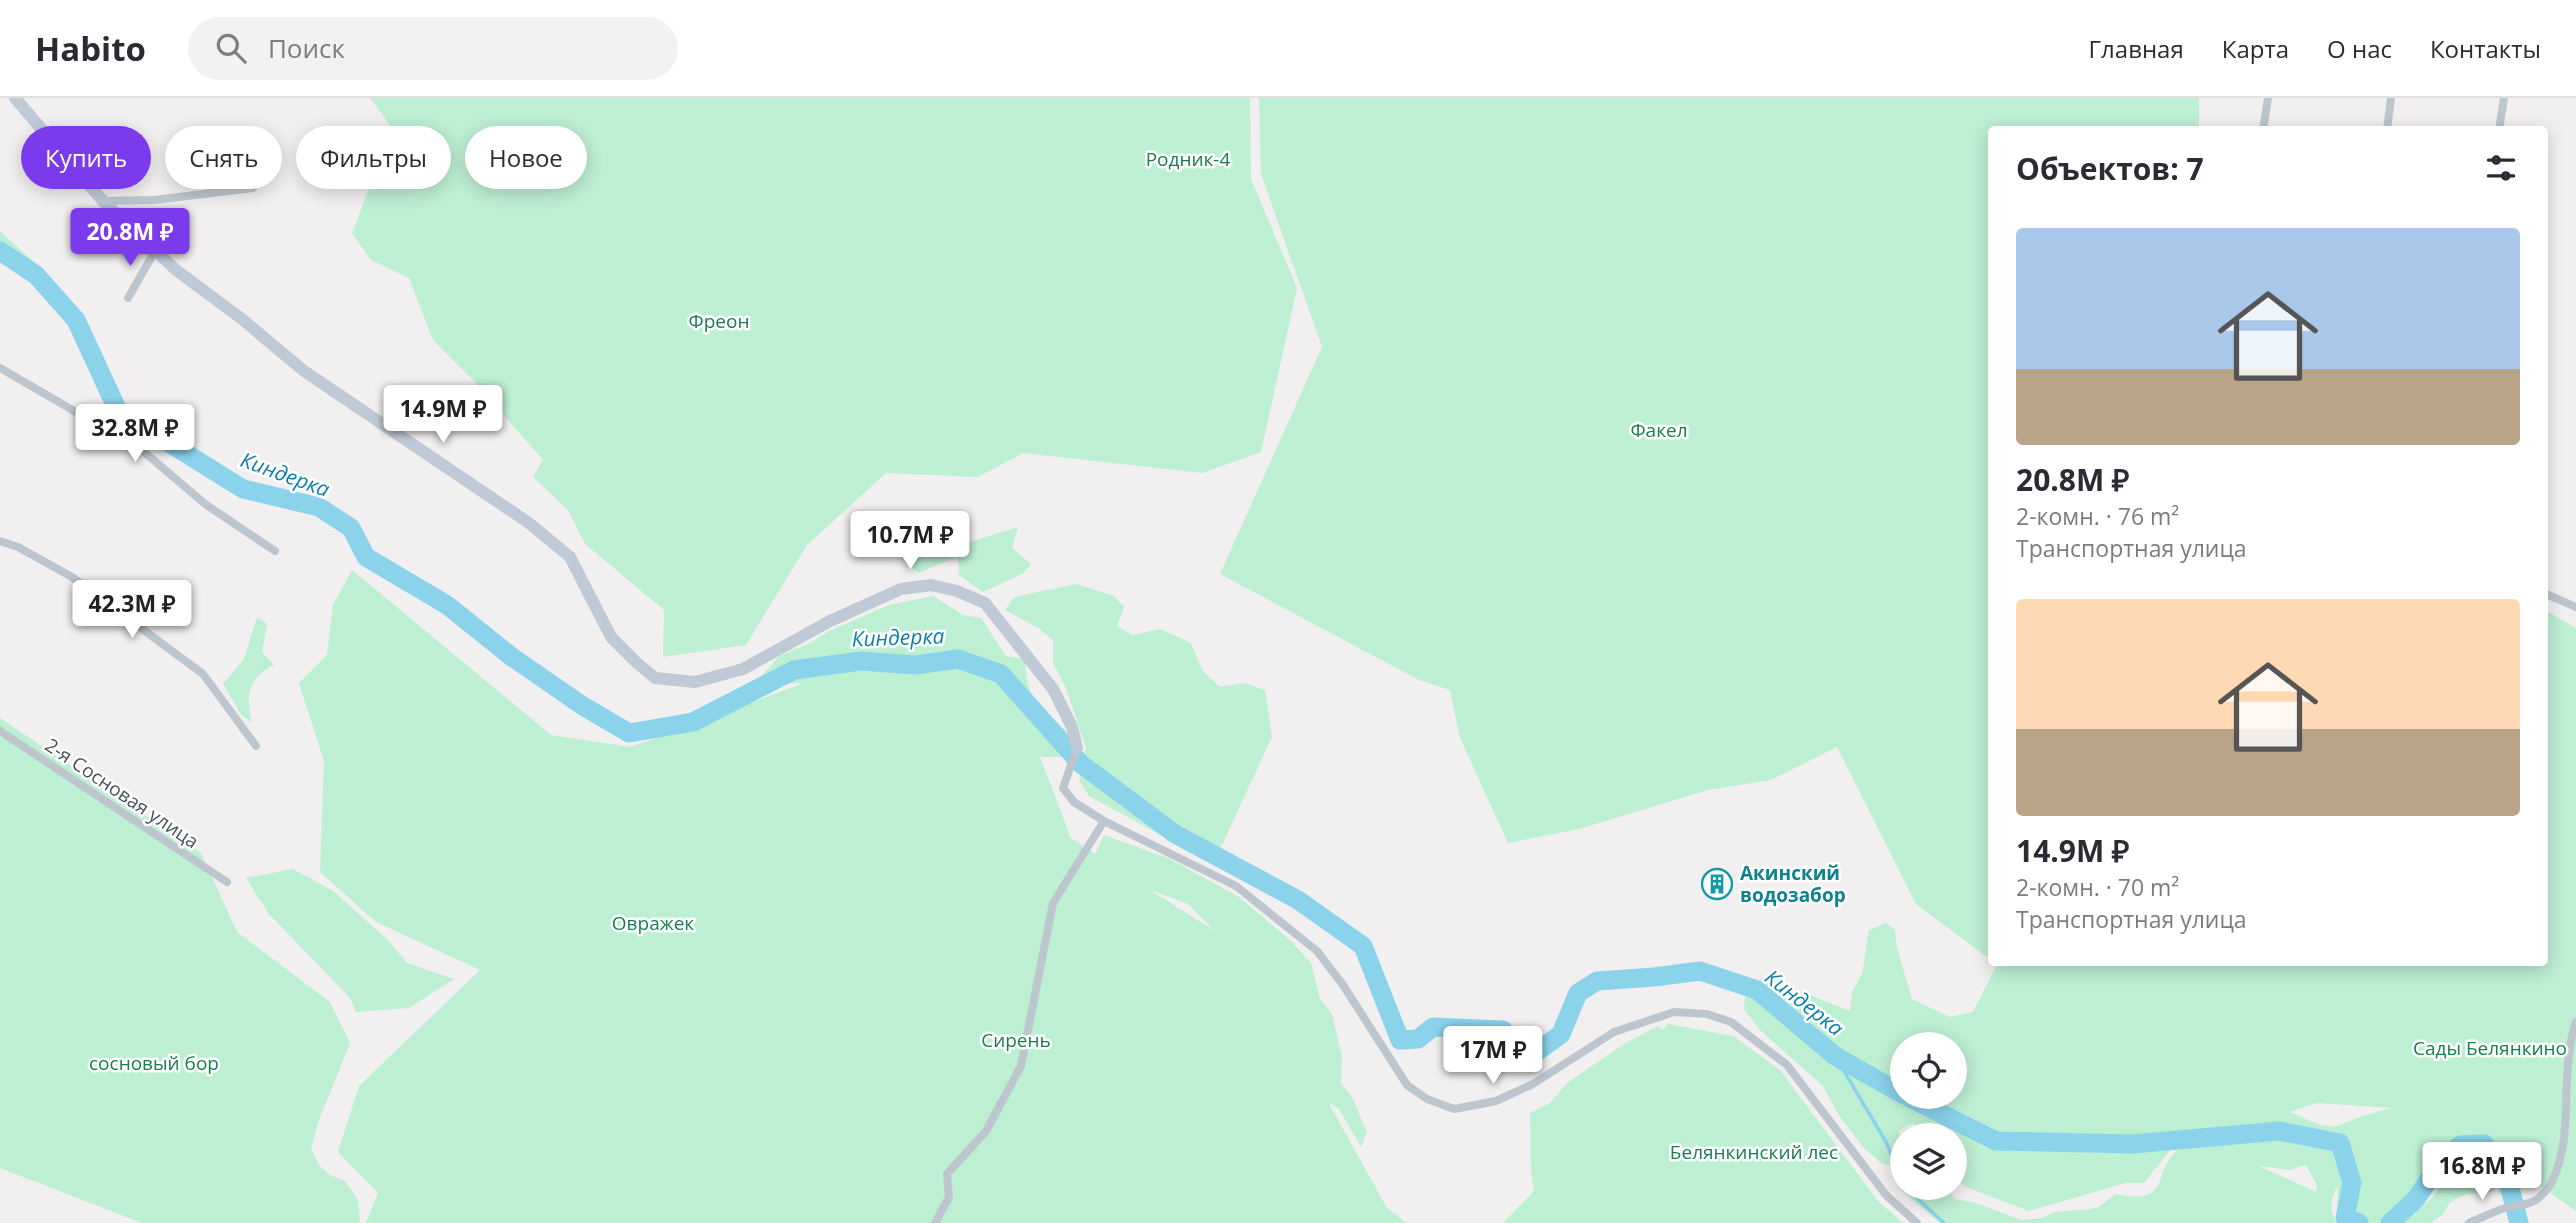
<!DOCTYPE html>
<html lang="ru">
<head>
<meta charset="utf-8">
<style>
  :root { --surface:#fff; --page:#f2f2f3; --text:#2b2b33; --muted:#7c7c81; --line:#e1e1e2; --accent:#7c3aed }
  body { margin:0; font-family:"Open Sans",sans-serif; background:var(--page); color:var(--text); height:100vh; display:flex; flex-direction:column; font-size:26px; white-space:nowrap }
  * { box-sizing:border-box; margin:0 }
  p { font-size:23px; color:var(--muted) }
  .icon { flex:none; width:38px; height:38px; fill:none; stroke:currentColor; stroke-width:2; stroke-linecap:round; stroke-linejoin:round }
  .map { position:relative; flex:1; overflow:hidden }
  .side { position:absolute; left:1988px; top:28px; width:560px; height:840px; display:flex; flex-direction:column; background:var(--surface); border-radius:7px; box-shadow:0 4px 18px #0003 }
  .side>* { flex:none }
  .hud { position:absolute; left:21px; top:28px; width:665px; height:63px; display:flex; gap:14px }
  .buttons { position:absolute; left:1890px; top:934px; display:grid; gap:14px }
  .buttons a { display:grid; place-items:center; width:77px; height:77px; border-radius:50%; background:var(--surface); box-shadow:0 4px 18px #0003; font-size:35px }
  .price { position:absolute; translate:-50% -60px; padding:0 16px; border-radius:7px; background:#fff; color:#222; font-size:23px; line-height:46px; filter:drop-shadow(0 2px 4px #0008) }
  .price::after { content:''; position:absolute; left:50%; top:42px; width:21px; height:16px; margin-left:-10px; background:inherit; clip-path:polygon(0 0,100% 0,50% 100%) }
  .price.selected { background:var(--accent); color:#fff }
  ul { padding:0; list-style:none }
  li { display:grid; align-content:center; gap:14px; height:371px; padding:0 28px }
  li span { display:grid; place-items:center; height:217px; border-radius:7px; color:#555 }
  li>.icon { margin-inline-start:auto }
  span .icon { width:126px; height:126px; fill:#fffc; stroke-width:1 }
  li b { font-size:30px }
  h2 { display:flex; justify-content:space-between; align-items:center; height:84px; padding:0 28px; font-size:30px }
  .tag { padding:0 24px; border-radius:32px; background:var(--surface); box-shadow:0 4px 18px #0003; font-size:24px; line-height:63px }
  .tag.selected { background:var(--accent); color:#fff }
  header { display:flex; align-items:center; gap:42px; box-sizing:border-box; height:98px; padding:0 35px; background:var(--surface); border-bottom:2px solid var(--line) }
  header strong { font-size:33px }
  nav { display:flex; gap:38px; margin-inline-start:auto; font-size:24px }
  .search { width:490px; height:63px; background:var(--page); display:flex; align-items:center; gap:18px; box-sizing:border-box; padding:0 24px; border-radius:38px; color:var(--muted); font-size:26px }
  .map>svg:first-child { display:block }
</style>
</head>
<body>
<header>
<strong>Habito</strong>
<div class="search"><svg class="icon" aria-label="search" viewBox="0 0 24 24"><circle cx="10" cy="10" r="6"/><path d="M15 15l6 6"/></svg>Поиск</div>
<nav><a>Главная</a><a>Карта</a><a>О нас</a><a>Контакты</a></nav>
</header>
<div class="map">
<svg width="2576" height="1125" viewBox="0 0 2576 1125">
  <rect width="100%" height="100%" fill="#f1efef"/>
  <path fill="#bdefd3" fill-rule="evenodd" d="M370,0H1250L1251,81L1297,190L1261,354L1202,375L1023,355L978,379L886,375L807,447L746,547L663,559L664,512L585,446L568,412L533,379L543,362L476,285L433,242L409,180L371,162L352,135L392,30Z
    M1259,0H2199V31L1992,32L1991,862L1916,806L1837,649L1771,682L1708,692L1579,731L1508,745L1460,640L1450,592L1419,582L1220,476L1322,249L1261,76Z
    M0,133L35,165L26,171L6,168L0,163Z
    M1018,429L1012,450L1031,466L1024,475L983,494L959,477L958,458L919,475L905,464Z
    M352,472L551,637L631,649L804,585L786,586L760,580L779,558L810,545L829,533L889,507L933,498L963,517L981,520L1006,558L1025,561C1026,602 1039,607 1066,633L1068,659H1040L1071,740L1095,756L1104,737L1170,761L1239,799L1291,843L1311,865L1320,901L1332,916L1342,959L1341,985L1352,999L1367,1034L1361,1049L1339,1011L1328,1004L1387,1110L1407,1125H366L378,1095L338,1054L359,988L480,872L376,824L320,774L324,663L299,585L327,557L333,507ZM1154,793L1188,806L1215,833L1153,794Z
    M1076,486L1114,498L1124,509L1117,528L1132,537L1160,531L1191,545L1202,572L1220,589L1244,585L1265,592L1272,639L1221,749L1199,758L1089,698L1079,682L1086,650L1066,590L1053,565V542L1038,530L1005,512L1014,499Z
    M2545,512L2576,530V1113L2513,1069L2517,1080V1096L2507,1098L2500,1096L2492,1071L2484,1060L2470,1059L2454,1061L2445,1069L2439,1083L2414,1111L2396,1125H2349L2342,1122L2337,1111L2338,1087C2330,1101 2329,1111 2336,1125H1940L1901,1092L1902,1089L1946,1090L1955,1101L1976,1105L2021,1122L2041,1120L2055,1114L2091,1111L2099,1109L2115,1096C2178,1109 2148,1068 2183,1049L2172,1050L2144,1085H2125L2029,1113L1966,1089L1955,1078V1038H1932L1912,1025L1898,1033L1902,1042V1067L1899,1070L1882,1066L1862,1048L1838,1016L1823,988L1761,933L1744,911L1746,888L1764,879L1850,913L1852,894L1862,876L1869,832L1886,825L1895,832L1897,850L1912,901L1950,919L1973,914L1997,866L1995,865L2544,864ZM1902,947H1955V999H1902ZM2316,1005L2393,1010L2365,1017L2334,1029L2320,1027L2290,1014ZM2306,1067L2317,1087L2316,1094L2259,1068L2289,1072Z
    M257,519L267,526L262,554L274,567C246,581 246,599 252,625L241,616L223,586L244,561Z
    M0,620L201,755L237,834L330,904L350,945L318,1024L311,1051L320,1068L330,1077L345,1083L358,1102L360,1125H142L0,1070Z
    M293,771L333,793L388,842L407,865L454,881L409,910L356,914L350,900L269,816L246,780Z
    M1668,926L1733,938L1780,972L1878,1103L1903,1125H1503L1534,1093L1531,1074L1530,1015L1550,1005L1567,985L1624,946L1658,928L1662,932Z
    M2470,1067H2480L2489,1075L2495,1093L2464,1097L2450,1104L2443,1116L2431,1125H2400L2409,1121L2434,1098L2452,1073Z"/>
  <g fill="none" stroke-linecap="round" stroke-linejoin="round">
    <path stroke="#8bd2eb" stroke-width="3.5" d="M1835,958L1886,1044L1902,1083
      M1906,1090L1944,1125"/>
    <path stroke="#8bd2eb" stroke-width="19" d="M0,153L36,177L76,222L118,313L243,391L319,409L351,430L366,459L447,507L512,559L583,608L629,635L693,624L794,572L861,563L915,567L958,561L1001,576L1081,666L1175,736L1298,802L1363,848L1400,942L1418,941L1433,929L1503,932L1509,960L1527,961L1561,936L1578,895L1597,883L1654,879L1700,873L1757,892L1835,958L1902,996
      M1908,999L1996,1043L2133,1046L2279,1033L2340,1045L2352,1085L2345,1120L2359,1125
      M2390,1125L2416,1101L2439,1066L2460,1047L2484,1046L2507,1079L2519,1125"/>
    <path stroke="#bdc5ce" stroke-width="8" d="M2263,32L2268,0
      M2387,32L2391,0
      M2499,32L2504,0
      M103,103L154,102L253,90
      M128,200L155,153
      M0,270L143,353L205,406L275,453
      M0,443L18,449L72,479L203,576L256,648
      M2544,495L2576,509
      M0,633L227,784
      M1077,650L1063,690L1074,704L1104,723L1236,788L1317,853L1343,887L1407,987L1427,1001L1454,1011L1496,1003L1533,986L1614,934L1674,914L1707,916L1731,924L1787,967L1886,1097L1917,1125
      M935,1125L949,1099L947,1076L986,1033L1021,968L1053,805L1104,723
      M2469,1125C2481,1120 2493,1114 2505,1110C2516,1107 2526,1108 2536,1102C2542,1098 2546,1092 2551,1086C2576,1036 2558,979 2576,924"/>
    <path stroke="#c0c9d6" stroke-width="12" d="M15,0L103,103L176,172L242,221L304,273L529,425L570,459L611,539L636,564L655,580L695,584L743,571L830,523L901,491L931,487L957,493L985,505L1053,591L1072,629L1077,650"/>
  </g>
  <defs>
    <g id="building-ring" transform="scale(1.575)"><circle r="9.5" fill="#fff" stroke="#0f9aa8" stroke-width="1.5"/><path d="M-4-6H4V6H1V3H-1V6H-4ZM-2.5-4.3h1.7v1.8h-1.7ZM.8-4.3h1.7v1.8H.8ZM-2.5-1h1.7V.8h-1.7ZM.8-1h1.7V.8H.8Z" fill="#0f9aa8"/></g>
  </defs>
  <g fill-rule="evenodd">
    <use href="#building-ring" x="1717" y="786"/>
  </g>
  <g text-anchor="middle" stroke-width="5" stroke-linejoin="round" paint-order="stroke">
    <g font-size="19" fill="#177e51" stroke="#fff">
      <text x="1188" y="68">Родник-4</text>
      <text x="719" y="230">Фреон</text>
      <text x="1659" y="339">Факел</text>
      <text x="653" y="832">Овражек</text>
      <text x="1016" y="949">Сирень</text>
      <text x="2490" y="957">Сады Белянкино</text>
      <text x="154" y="972">сосновый бор</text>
      <text x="1754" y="1061">Белянкинский лес</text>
    </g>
    <g font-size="19" fill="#47515c" stroke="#fff">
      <text transform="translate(122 695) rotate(34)" y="7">2-я Сосновая улица</text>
    </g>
    <g font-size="19" font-weight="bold" fill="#0d838f" stroke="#fff" text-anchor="start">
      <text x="1740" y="782">Акинский<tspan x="1740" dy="22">водозабор</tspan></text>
    </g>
    <g font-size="21" font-style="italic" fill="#0d7fa9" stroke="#fff">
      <text transform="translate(285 377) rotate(20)" y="7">Киндерка</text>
      <text transform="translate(898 540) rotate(-2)" y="7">Киндерка</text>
      <text transform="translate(1804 905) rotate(38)" y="7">Киндерка</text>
    </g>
  </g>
</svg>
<div class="buttons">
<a><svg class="icon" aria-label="locate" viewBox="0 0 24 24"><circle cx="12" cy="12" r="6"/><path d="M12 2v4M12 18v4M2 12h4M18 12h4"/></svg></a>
<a><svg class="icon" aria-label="layers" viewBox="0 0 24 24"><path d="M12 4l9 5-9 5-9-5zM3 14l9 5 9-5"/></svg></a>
</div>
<b class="price selected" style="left:130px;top:170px">20.8M ₽</b>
<b class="price" style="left:443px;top:347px">14.9M ₽</b>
<b class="price" style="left:135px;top:366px">32.8M ₽</b>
<b class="price" style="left:910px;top:473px">10.7M ₽</b>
<b class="price" style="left:132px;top:542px">42.3M ₽</b>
<b class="price" style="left:1493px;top:988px">17M ₽</b>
<b class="price" style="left:2482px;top:1104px">16.8M ₽</b>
<div class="hud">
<a class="tag selected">Купить</a>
<a class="tag">Снять</a>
<a class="tag">Фильтры</a>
<a class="tag">Новое</a>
</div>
<section class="side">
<h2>Объектов: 7<svg class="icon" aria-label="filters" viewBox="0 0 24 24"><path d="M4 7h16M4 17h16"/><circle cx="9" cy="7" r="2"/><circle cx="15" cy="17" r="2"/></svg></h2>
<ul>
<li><span style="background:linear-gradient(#a9c7e8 65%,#b9a48a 0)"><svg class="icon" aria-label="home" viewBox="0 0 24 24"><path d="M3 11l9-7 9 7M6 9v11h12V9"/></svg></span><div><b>20.8M ₽</b><p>2-комн. · 76 m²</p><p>Транспортная улица</p></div></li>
<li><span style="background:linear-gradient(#ffd9b3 60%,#b9a48a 0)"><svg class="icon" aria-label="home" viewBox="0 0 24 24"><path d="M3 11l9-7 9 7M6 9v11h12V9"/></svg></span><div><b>14.9M ₽</b><p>2-комн. · 70 m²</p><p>Транспортная улица</p></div></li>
</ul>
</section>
</div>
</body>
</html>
